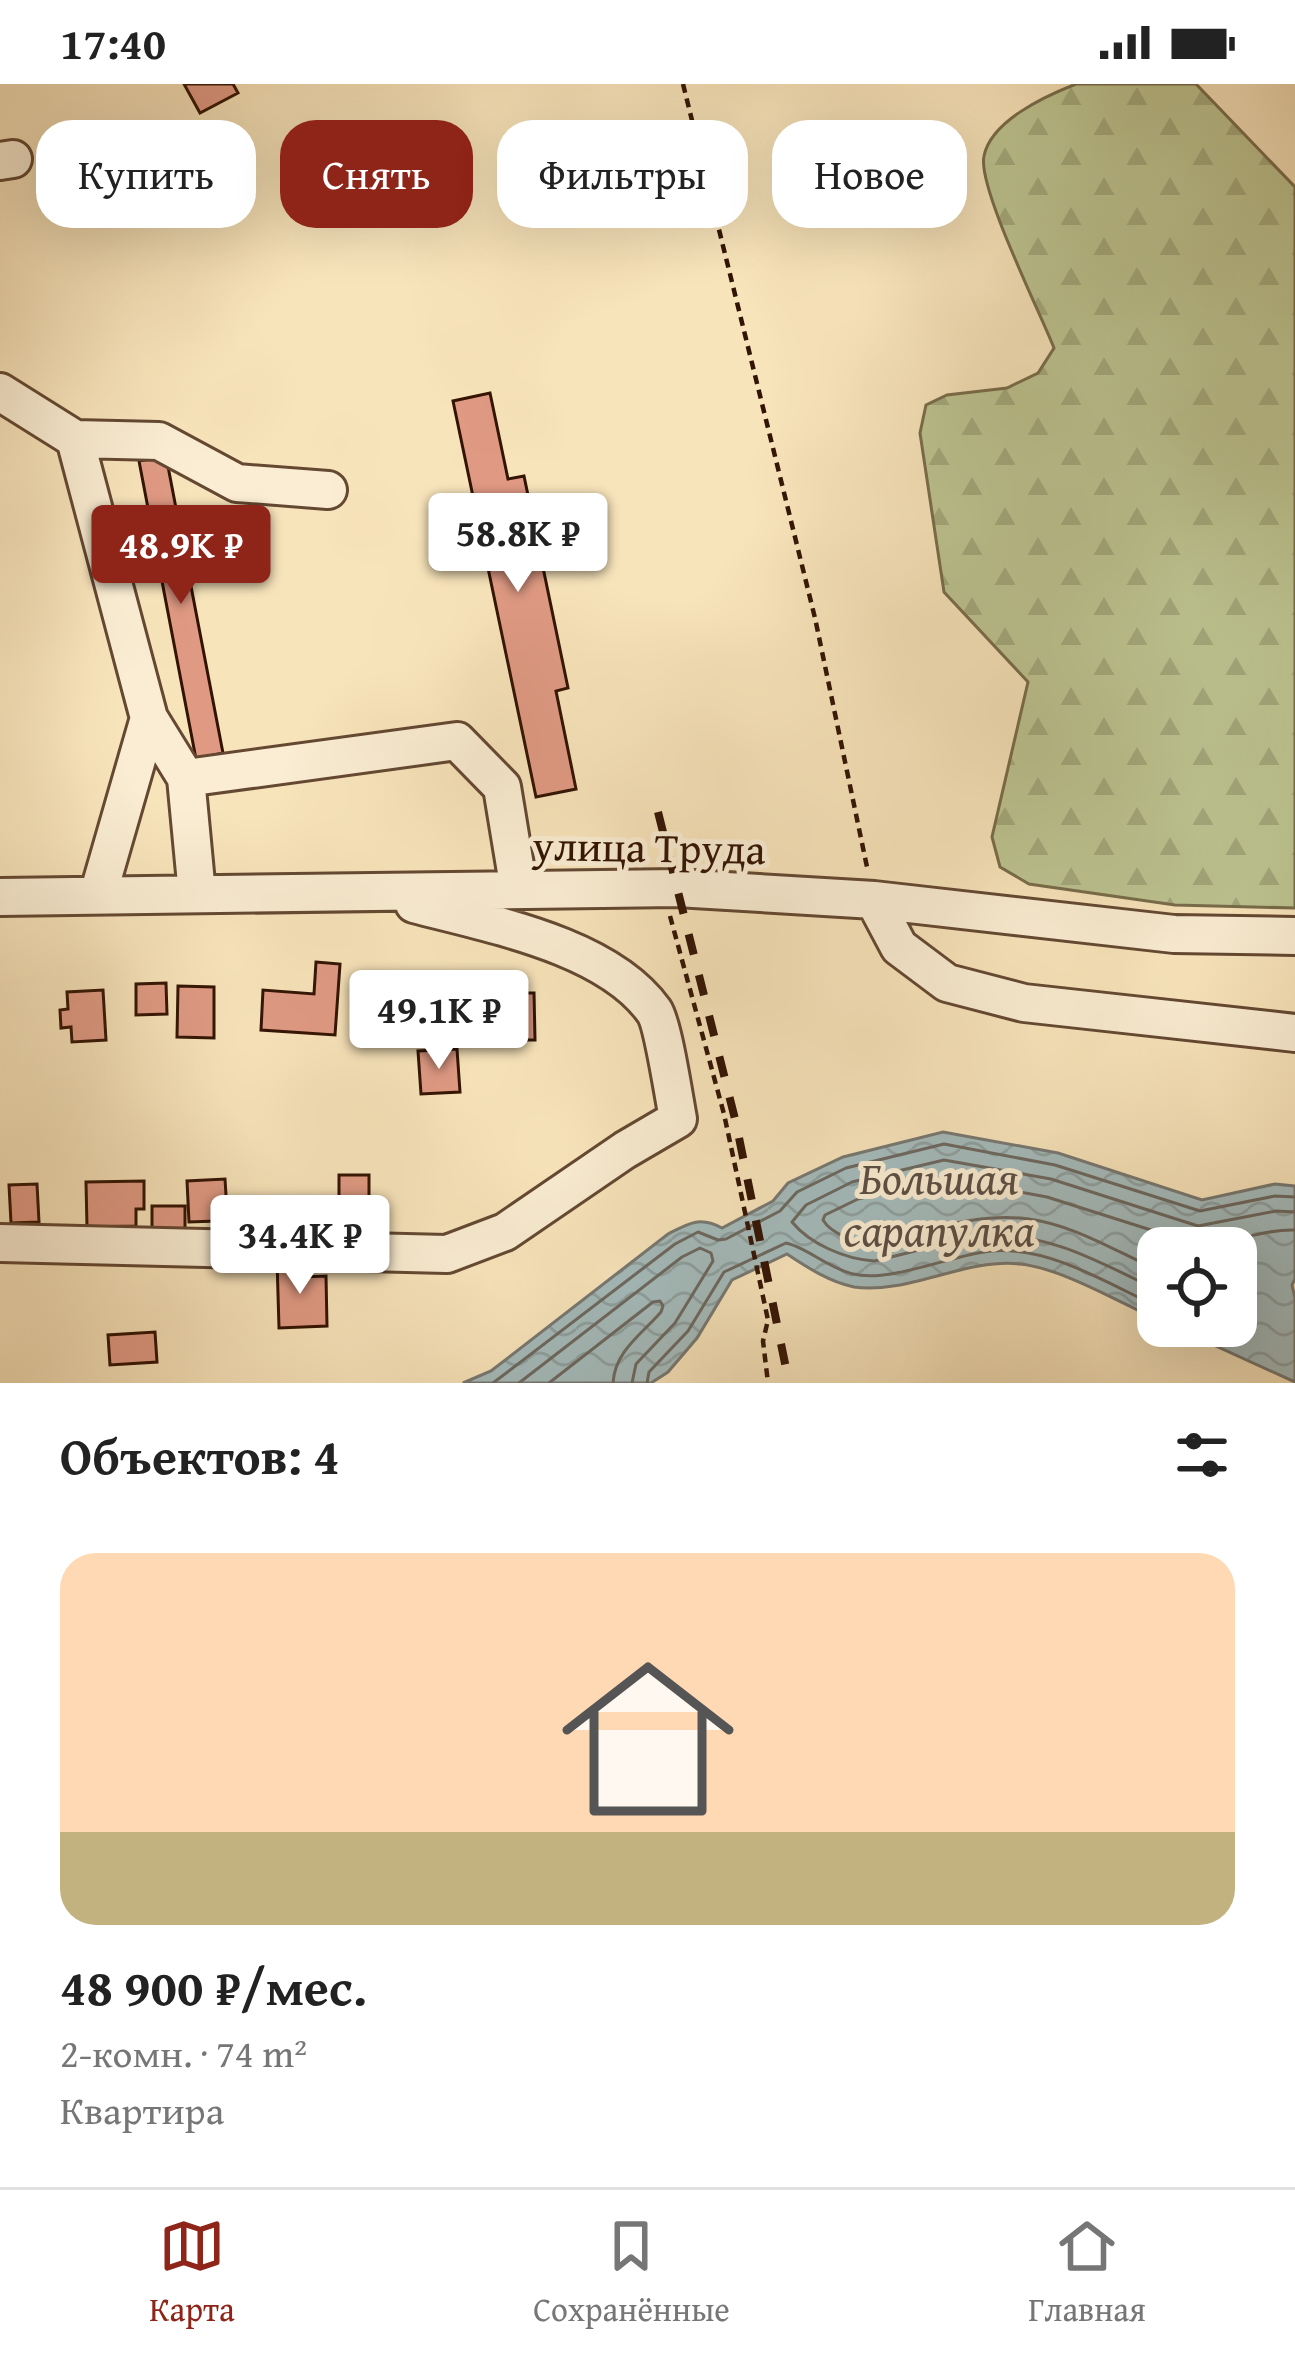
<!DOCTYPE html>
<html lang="ru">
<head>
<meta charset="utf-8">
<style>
  :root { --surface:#fff; --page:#f2f2f2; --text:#222; --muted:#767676; --line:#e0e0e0; --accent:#8f2418 }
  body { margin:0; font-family:"Gentium Book Plus",serif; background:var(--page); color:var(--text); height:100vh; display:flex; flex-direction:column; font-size:45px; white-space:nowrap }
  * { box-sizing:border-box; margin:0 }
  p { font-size:39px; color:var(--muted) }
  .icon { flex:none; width:66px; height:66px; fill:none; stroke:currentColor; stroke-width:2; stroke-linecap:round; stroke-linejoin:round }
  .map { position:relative; height:1299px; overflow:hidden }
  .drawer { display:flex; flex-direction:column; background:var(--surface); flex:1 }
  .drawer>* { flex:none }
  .top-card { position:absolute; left:36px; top:36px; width:1224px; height:108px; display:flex; gap:24px }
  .tools { position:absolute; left:1137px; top:1143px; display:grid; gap:24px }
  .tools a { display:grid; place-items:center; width:120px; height:120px; border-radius:24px; background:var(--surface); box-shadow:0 12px 48px #0002; font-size:60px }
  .price { position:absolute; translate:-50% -102px; padding:0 27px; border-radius:12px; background:#fff; color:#222; font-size:39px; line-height:78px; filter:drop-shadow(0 3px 6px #0008) }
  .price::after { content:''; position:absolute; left:50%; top:72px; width:36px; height:27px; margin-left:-18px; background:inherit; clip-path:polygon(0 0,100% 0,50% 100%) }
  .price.selected { background:var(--accent); color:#fff }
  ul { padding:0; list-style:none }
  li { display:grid; align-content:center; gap:24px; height:636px; padding:0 60px }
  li+li { border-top:3px solid var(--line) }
  li span { display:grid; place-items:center; height:372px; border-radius:36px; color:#555 }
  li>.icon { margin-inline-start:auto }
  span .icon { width:216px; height:216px; fill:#fffc; stroke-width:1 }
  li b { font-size:51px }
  h2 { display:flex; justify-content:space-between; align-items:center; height:144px; padding:0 60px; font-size:51px }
  .pill { padding:0 42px; border-radius:36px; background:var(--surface); box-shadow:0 12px 48px #0002; font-size:42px; line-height:108px }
  .pill.selected { background:var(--accent); color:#fff }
  .status { display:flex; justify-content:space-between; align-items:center; height:84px; padding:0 60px; background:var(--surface); direction:ltr }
  .status svg { height:33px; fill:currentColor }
  .tabs { display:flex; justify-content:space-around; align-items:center; height:168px; border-top:3px solid var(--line); background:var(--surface); font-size:33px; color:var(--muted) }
  .tabs a { display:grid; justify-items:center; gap:6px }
  .tabs .selected { color:var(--accent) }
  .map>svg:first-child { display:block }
</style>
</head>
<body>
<div class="status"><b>17:40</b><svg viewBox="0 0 49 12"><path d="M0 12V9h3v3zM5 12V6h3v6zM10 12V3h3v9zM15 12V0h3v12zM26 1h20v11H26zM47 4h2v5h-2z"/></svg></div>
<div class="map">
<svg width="1295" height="1299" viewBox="0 0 1295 1299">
  <defs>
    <pattern id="forest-firs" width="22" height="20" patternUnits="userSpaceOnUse" patternTransform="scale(3)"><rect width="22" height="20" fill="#bcc491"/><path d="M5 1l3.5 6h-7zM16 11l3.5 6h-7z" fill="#a2a87b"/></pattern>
    <pattern id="water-waves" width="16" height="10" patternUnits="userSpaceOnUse" patternTransform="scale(3)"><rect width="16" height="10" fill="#a4bbbc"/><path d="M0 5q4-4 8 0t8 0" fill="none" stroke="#8ea0a0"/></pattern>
  </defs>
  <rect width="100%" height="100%" fill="#f8e4bb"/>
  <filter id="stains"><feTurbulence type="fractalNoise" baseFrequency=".00167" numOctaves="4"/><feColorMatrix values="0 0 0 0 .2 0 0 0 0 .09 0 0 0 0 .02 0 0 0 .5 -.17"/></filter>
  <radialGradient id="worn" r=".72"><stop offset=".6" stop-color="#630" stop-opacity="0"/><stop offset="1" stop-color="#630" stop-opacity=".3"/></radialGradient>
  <path fill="url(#forest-firs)" stroke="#786c4a" stroke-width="3" d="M1076,0H1196L1295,103V824L1175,821L1029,800L1000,783L992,753L1028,598L944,508L920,349L926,321L947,311L1007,304L1038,289L1054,264C1040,228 977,102 984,72C991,37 1045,12 1076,0Z"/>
  <path fill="url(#water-waves)" stroke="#777872" stroke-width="3" d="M943,1048L1058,1069L1202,1116L1275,1100L1295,1102V1195L1292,1201L1295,1214V1298L1172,1242H1236V1164H1158V1236C1119,1218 1061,1184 1020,1180C965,1174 906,1211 854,1203C830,1198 808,1184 787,1170L732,1196L697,1254L668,1288L651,1299H463L491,1287L668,1150C689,1139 700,1132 722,1144L773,1117L788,1099L843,1073Z"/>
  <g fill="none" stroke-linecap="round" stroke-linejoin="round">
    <path stroke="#6c6860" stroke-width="3" d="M1158,1186C1117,1168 1074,1141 1029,1135C977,1128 923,1148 873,1159C856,1158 832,1151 823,1136L825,1131L858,1115L945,1094L1047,1113L1195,1160C1229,1161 1261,1145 1295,1146
      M1158,1206C1106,1182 1052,1149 992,1152C953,1154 913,1169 874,1177C845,1175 810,1160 792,1138L806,1121L852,1098L944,1076L1051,1095L1198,1142L1276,1127L1295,1128
      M493,1299L675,1160L698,1148L718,1156L726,1155L780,1127L797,1108L846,1084L944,1060L1055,1081L1200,1127L1275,1112L1295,1113
      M519,1299L682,1173L700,1164L711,1169L713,1177L675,1239L636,1280L632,1299
      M549,1299L653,1218L660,1217L663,1222L661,1228C641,1251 615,1267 613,1299
      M647,1299L649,1288L688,1247L724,1188L786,1159C806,1163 828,1184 853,1190C891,1199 951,1171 991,1167C1049,1162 1107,1199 1158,1223"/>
  </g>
  <path fill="#e09a84" stroke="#331404" stroke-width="3" d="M184,0H233L238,9L200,29Z
    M490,309L508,395L524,392L568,604L556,607L576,705L536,713L453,317Z
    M166,372L223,669L196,675L139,377Z
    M316,878L340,880L335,951L261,946L263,906L314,910Z
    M166,899L167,930L136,931V900Z
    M178,902L214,903V954L177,953Z
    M103,906L106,956L72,958L71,943L61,944L60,926L68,925L67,908Z
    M504,909H534L535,956H504Z
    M457,965L460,1008L421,1010L418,967Z
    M339,1091H369V1136H339Z
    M225,1095L227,1127H216V1137L189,1138L187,1097Z
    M144,1097V1125H136V1142L87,1143L86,1098Z
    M37,1100L39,1138L11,1139L9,1101Z
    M152,1122H185V1151L152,1150Z
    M302,1175V1193L326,1192L327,1242L279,1244L277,1176Z
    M155,1248L157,1278L110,1281L108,1251Z"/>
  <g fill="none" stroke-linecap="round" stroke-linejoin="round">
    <g stroke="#644832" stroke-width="42">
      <path id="minor" d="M0,77L13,75
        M0,308L75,355
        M328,406L237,399L159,357L75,355L149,634L186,694L457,657L502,703L519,806
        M186,694L197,810
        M98,811L149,634
        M0,813L677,804L874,816L1174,850L1295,852
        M874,816L899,863L947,899L1024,919L1295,949
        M0,1159L447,1170L505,1148L625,1066L678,1035C674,1014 663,940 654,927C607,861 489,840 414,820"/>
    </g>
    <path stroke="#331404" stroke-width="4.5" stroke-dasharray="9 6" stroke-linecap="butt" d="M683,0L815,534L867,783
      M670,832L724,1030L768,1236L763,1257L768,1299"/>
    <use href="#minor" stroke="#faedd3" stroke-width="36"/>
    <path stroke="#331404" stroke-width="8" stroke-dasharray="21 21" stroke-linecap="butt" d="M658,728L736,1039L789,1299"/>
  </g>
  <g text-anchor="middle" stroke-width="10" stroke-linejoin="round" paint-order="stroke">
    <g font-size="42" fill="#331404" stroke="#faedd3">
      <text transform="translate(649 763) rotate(1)" y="15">улица Труда</text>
    </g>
    <g font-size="45" font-style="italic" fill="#5b4e44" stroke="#faedd3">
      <text x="939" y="1110">Большая<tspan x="939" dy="52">сарапулка</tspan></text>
    </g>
  </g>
  <rect width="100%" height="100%" filter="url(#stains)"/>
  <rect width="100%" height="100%" fill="url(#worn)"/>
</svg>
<div class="tools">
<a><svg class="icon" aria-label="locate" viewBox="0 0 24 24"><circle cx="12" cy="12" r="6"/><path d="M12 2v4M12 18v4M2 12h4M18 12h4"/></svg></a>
</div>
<b class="price" style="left:518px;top:511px">58.8K ₽</b>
<b class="price selected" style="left:181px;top:523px">48.9K ₽</b>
<b class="price" style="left:439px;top:988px">49.1K ₽</b>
<b class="price" style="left:300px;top:1213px">34.4K ₽</b>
<div class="top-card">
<a class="pill">Купить</a>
<a class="pill selected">Снять</a>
<a class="pill">Фильтры</a>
<a class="pill">Новое</a>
</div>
</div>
<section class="drawer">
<h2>Объектов: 4<svg class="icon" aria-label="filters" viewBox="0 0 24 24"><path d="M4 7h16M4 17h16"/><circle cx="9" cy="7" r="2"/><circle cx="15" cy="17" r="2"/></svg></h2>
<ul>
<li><span style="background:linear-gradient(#ffd9b3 75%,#c2b280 0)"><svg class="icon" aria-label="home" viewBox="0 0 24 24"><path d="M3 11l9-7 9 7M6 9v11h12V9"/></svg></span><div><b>48 900 ₽/мес.</b><p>2-комн. · 74 m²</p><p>Квартира</p></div></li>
</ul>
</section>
<nav class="tabs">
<a class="selected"><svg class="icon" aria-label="map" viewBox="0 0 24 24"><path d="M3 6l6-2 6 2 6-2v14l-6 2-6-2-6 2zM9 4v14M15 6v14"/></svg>Карта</a>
<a><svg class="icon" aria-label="saved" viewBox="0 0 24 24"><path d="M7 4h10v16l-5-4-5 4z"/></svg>Сохранённые</a>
<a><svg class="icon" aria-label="home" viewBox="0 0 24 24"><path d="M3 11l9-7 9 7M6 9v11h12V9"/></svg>Главная</a>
</nav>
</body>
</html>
